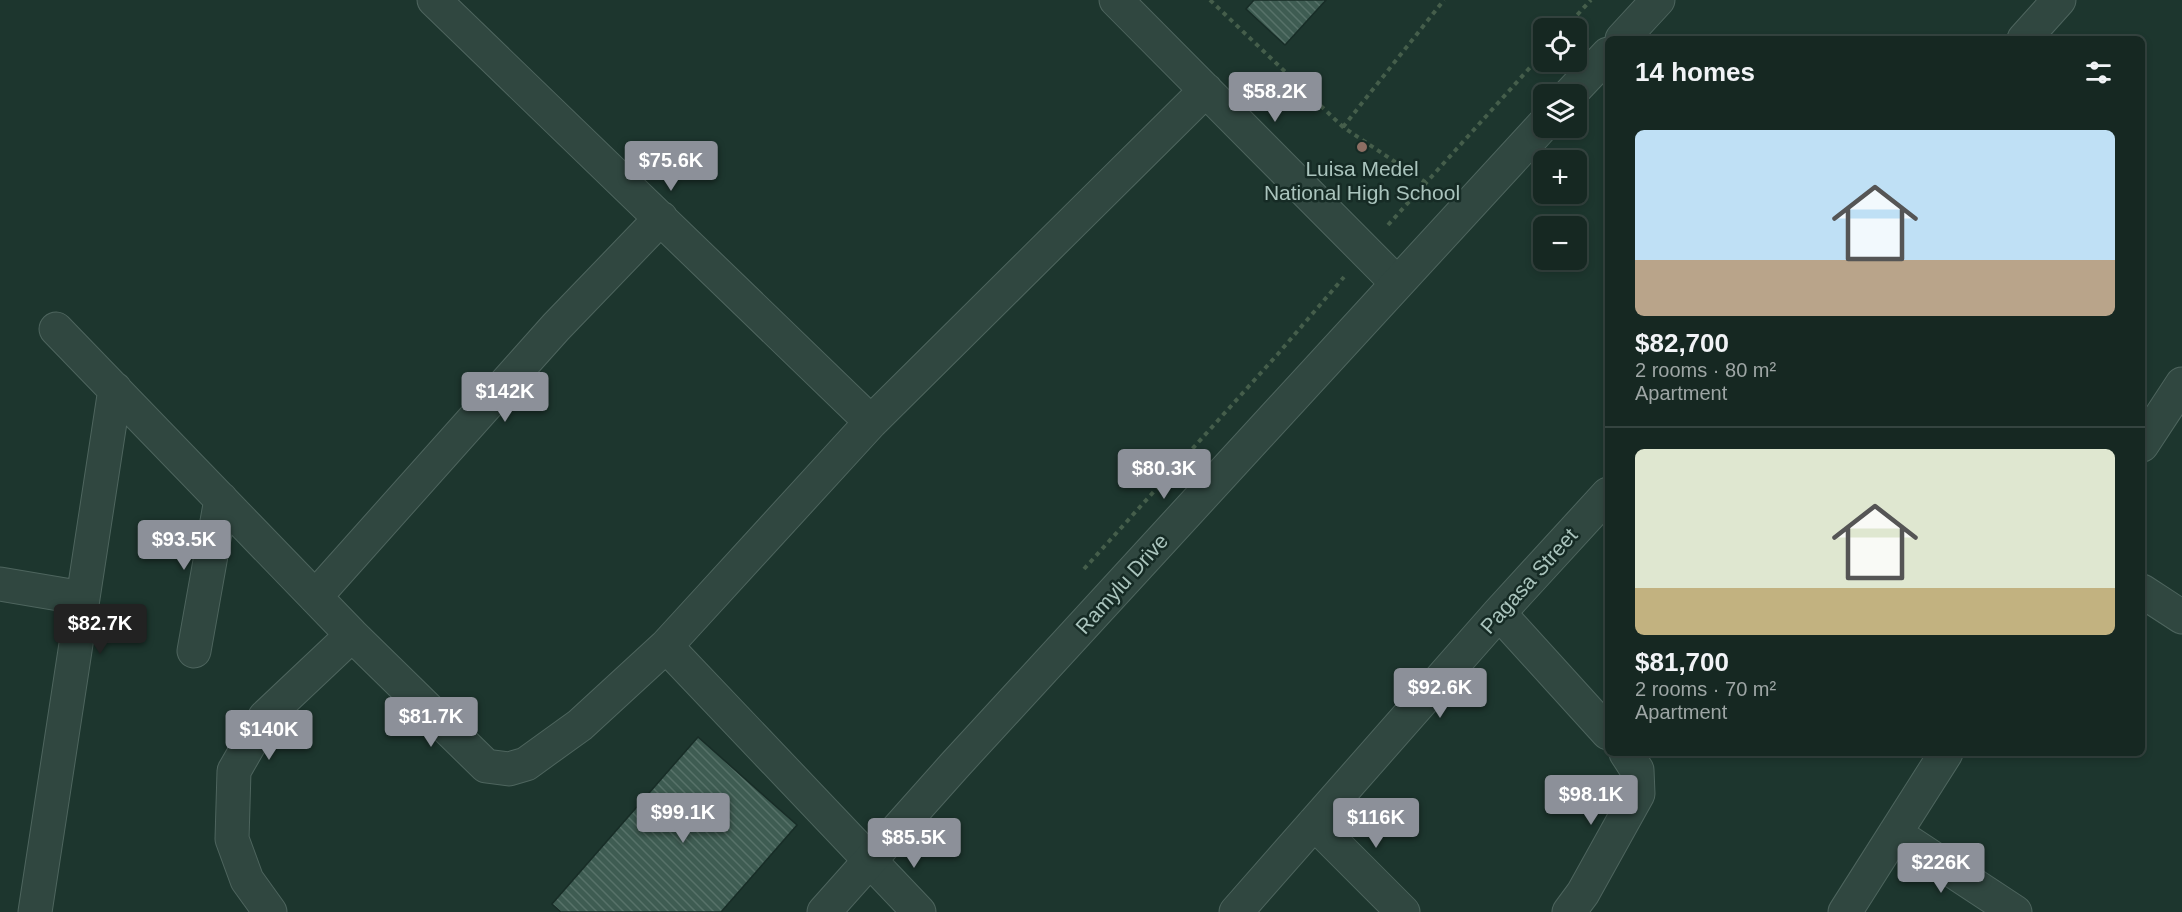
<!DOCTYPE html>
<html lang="en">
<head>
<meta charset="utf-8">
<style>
  :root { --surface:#162822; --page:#1f302a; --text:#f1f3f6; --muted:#9ea6a5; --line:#354440; --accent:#8c9099 }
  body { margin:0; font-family:Arial,sans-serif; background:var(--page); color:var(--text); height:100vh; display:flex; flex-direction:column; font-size:22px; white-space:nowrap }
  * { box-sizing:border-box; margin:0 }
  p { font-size:20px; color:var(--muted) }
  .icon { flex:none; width:33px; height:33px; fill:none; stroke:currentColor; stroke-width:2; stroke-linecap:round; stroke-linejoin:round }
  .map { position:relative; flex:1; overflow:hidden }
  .drawer { position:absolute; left:1605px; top:36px; width:540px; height:720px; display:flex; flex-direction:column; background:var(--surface); border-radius:9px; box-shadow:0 3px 9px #0003,0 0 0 2px var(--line) }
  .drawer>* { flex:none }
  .fabs { position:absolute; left:1533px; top:18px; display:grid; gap:12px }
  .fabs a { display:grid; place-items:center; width:54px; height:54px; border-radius:9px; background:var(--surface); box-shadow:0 3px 9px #0003,0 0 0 2px var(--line); font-size:30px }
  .price { position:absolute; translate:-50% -51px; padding:0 14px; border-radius:6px; background:var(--accent); color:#fff; font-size:20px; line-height:39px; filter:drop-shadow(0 2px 3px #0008) }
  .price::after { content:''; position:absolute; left:50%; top:36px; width:18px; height:14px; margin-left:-9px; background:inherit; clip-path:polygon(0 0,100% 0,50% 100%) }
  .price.selected { background:#222; color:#fff }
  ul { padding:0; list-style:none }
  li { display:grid; align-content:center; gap:12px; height:318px; padding:0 30px }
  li+li { border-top:2px solid var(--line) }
  li span { display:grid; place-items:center; height:186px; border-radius:9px; color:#555 }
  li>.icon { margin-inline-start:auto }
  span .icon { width:108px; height:108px; fill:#fffc; stroke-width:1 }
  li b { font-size:26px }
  h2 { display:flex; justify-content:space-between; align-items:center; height:72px; padding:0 30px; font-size:26px }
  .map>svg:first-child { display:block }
</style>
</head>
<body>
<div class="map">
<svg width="2182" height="912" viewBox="0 0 2182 912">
  <defs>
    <pattern id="building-back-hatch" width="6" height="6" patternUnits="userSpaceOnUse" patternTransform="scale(1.5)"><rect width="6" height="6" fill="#3e5c52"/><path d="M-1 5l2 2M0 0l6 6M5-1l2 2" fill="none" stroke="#577269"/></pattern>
  </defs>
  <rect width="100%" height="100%" fill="#1d362e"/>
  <path fill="url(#building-back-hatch)" stroke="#182d27" stroke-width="1.5" d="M1254,0H1326L1285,45L1246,9Z
    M698,737L797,825L721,912H561L552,904Z"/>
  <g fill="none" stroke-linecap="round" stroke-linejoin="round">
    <g stroke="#4e655e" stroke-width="35">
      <path id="minor" d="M434,0L871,422
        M1116,0L1397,283
        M2024,39L2059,0
        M56,329L352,635L486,766L509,769L526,764L580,725L666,646L919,912
        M2142,445L2182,384
        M0,584L83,598
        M2142,591L2182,617
        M315,597L556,327L661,218
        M1499,613L1608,733
        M666,646L871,422L1206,90
        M194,651L221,499
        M1314,823L1403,912
        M1895,833L2015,912
        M35,912L115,389
        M270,912L247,880L232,839L234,771L265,717L352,635
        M1236,912L1499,613L1608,494
        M1569,912L1583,893L1638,794L1637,770L1626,753
        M1845,912L1946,753"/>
    </g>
    <g stroke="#4e655e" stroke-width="35">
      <path id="tertiary" d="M1622,39L1658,0
        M1570,94L1608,54
        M824,912L954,766L1544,124"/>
    </g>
    <path stroke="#455e4b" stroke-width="4" stroke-dasharray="4.5 4.5" stroke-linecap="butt" d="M1210,0L1343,127L1425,182
      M1565,28L1591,0
      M1343,127L1444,0
      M1388,225L1544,52
      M1084,569L1277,355L1344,277"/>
    <use href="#minor" stroke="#304740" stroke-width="33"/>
    <use href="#tertiary" stroke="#304740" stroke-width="33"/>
  </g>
  <circle fill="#8d6e63" stroke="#162b25" stroke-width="2" cx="1362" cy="147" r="6"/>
  <g text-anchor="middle" stroke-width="5" stroke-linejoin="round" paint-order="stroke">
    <g font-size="21" fill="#aac4bd" stroke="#162b25">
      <text x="1362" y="176">Luisa Medel<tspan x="1362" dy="24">National High School</tspan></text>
    </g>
    <g font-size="21" fill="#aac4bd" stroke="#162b25">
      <text transform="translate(1529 581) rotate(-48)" y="7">Pagasa Street</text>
      <text transform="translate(1122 584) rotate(-48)" y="7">Ramylu Drive</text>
    </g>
  </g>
</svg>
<div class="fabs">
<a><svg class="icon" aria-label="locate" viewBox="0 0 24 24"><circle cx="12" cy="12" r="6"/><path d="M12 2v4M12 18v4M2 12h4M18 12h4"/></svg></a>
<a><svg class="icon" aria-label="layers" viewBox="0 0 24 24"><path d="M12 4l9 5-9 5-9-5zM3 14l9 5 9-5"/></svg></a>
<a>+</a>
<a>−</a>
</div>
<b class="price" style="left:1275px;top:123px">$58.2K</b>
<b class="price" style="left:671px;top:192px">$75.6K</b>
<b class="price" style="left:505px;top:423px">$142K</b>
<b class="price" style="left:1164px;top:500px">$80.3K</b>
<b class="price" style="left:184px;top:571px">$93.5K</b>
<b class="price selected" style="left:100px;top:655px">$82.7K</b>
<b class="price" style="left:1440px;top:719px">$92.6K</b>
<b class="price" style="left:431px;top:748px">$81.7K</b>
<b class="price" style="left:269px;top:761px">$140K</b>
<b class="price" style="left:1591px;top:826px">$98.1K</b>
<b class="price" style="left:683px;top:844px">$99.1K</b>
<b class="price" style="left:1376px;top:849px">$116K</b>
<b class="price" style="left:914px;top:869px">$85.5K</b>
<b class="price" style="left:1941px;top:894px">$226K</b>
<section class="drawer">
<h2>14 homes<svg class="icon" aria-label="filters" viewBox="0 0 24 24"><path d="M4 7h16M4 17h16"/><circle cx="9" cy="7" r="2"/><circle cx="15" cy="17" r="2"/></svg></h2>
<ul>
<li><span style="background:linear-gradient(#bfe0f5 70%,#b9a48a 0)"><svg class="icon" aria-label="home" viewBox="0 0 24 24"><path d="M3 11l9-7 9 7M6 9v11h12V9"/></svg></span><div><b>$82,700</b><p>2 rooms · 80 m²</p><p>Apartment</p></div></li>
<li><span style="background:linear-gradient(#dfe7d0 75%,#c2b280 0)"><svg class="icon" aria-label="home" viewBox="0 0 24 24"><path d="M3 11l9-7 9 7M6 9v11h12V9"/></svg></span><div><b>$81,700</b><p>2 rooms · 70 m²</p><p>Apartment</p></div></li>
</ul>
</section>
</div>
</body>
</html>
